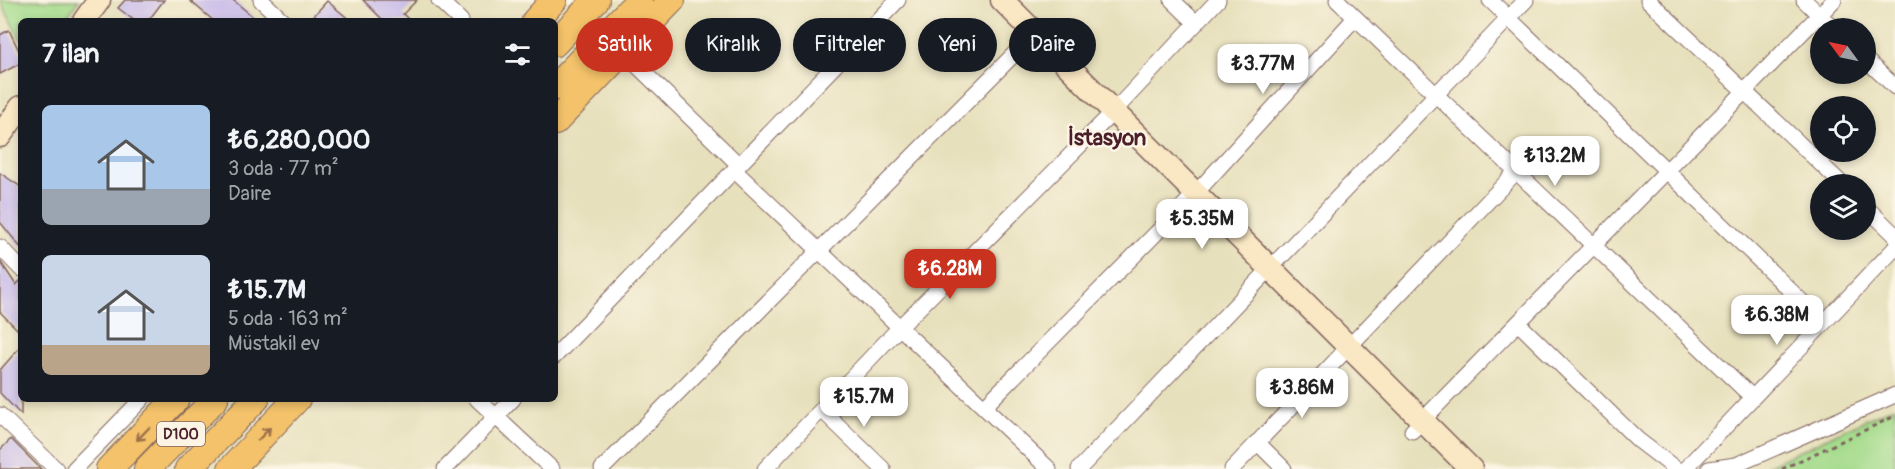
<!DOCTYPE html>
<html lang="tr">
<head>
<meta charset="utf-8">
<style>
  :root { --surface:#171b24; --page:#20242c; --text:#f1f3f6; --muted:#9ea1a6; --accent:#c8321e }
  body { margin:0; font-family:Pangolin,sans-serif; background:var(--page); color:var(--text); height:100vh; display:flex; flex-direction:column; font-size:22px; white-space:nowrap }
  * { box-sizing:border-box; margin:0 }
  p { font-size:20px; color:var(--muted) }
  .icon { flex:none; width:33px; height:33px; fill:none; stroke:currentColor; stroke-width:2; stroke-linecap:round; stroke-linejoin:round }
  .map { position:relative; flex:1; overflow:hidden }
  .panel { position:absolute; left:18px; top:18px; width:540px; height:384px; display:flex; flex-direction:column; background:var(--surface); border-radius:9px; box-shadow:0 3px 9px #0003 }
  .panel>* { flex:none }
  .top-card { position:absolute; left:576px; top:18px; width:570px; height:54px; display:flex; gap:12px }
  .needle { width:39px; rotate:303deg }
  .controls { position:absolute; left:1810px; top:18px; display:grid; gap:12px }
  .controls a { display:grid; place-items:center; width:66px; height:66px; border-radius:50%; background:var(--surface); box-shadow:0 3px 9px #0003; font-size:30px }
  .price { position:absolute; translate:-50% -51px; padding:0 14px; border-radius:12px; background:#fff; color:#222; font-size:20px; line-height:39px; filter:drop-shadow(0 2px 3px #0008) }
  .price::after { content:''; position:absolute; left:50%; top:36px; width:18px; height:14px; margin-left:-9px; background:inherit; clip-path:polygon(0 0,100% 0,50% 100%) }
  .price.active { background:var(--accent); color:#fff }
  ul { padding:0; list-style:none }
  li { display:flex; align-items:center; gap:18px; height:150px; padding:0 24px }
  li span { display:grid; place-items:center; flex:none; width:168px; height:120px; border-radius:9px; color:#555 }
  li>.icon { margin-inline-start:auto }
  span .icon { width:72px; height:72px; fill:#fffc; stroke-width:1 }
  li b { font-size:26px }
  h2 { display:flex; justify-content:space-between; align-items:center; height:72px; padding:0 24px; font-size:26px }
  .tag { padding:0 21px; border-radius:27px; background:var(--surface); box-shadow:0 3px 9px #0003; font-size:21px; line-height:54px }
  .tag.active { background:var(--accent); color:#fff }
  .map>svg:first-child { display:block }
</style>
</head>
<body>
<div class="map">
<svg width="1895" height="469" viewBox="0 0 1895 469">
  <rect width="100%" height="100%" fill="#fcf5e5"/>
  <filter id="ink" filterUnits="userSpaceOnUse"><feTurbulence type="fractalNoise" baseFrequency=".0167" numOctaves="2"/><feDisplacementMap in="SourceGraphic" scale="12" xChannelSelector="R" yChannelSelector="G"/><feConvolveMatrix kernelMatrix="1 2 1 2 8 2 1 2 1" color-interpolation-filters="sRGB"/></filter>
  <filter id="wash" filterUnits="userSpaceOnUse"><feTurbulence type="fractalNoise" baseFrequency=".008" numOctaves="4" result="noise"/><feDisplacementMap in="SourceGraphic" scale="24" xChannelSelector="R" yChannelSelector="G"/><feGaussianBlur stdDeviation="1.35" result="paint"/><feColorMatrix in="noise" values="0 0 0 0 0 0 0 0 0 0 0 0 0 0 0 0 0 1.4 0 .05"/><feComposite in="paint" operator="in"/></filter>
  <g filter="url(#wash)">
    <rect width="100%" height="100%" fill="#e7e0bc"/>
    <path fill="#a4db8c" stroke="#777d5c" stroke-width="1.5" d="M0,0H79L64,21H21V41Z
      M1895,406V469H1761Z"/>
    <g id="blocks">
      <path fill="#c6b9e9" d="M125,0H164L148,21H135L118,8Z
        M189,0H233L258,21H214Z
        M363,0H417L403,14L410,21H384Z
        M327,1L351,21H309Z
        M9,30L21,55V63L0,74V35Z
        M0,173L21,187V248L0,222Z
        M0,261L16,285L21,280V333L0,312Z
        M21,346V415L0,393V370Z
        M11,439L41,469H0V450Z"/>
    </g>
  </g>
  <g filter="url(#ink)">
    <use href="#blocks" fill-opacity="0" stroke="#81635e" stroke-width="1.5"/>
    <g fill="none" stroke-linecap="round" stroke-linejoin="round">
      <g stroke="#81635e" stroke-width="17">
        <path id="minor" d="M261,0L283,21
          M439,0L461,21
          M1172,0L1196,23
          M1337,0L1752,397
          M1490,0L1823,322
          M1648,0L1842,184
          M1804,0L1833,28
          M622,51L739,165
          M1866,60L1895,87
          M734,170L1049,469
          M1866,207L1895,235
          M0,247L21,269
          M1518,323L1638,440L1676,469
          M555,356L898,0
          M477,399L552,469
          M984,407L1195,194L1355,18
          M822,410L883,469
          M0,415L56,469
          M1412,431L1834,0
          M1257,442L1284,469
          M74,469L142,399
          M445,469L513,399
          M602,469L1035,33
          M765,469L900,327L1114,111L1218,0
          M1079,469L1526,0
          M1232,469L1516,172
          M1685,469L1895,248
          M1709,469L1736,465L1895,395"/>
      </g>
      <g stroke="#81635e" stroke-width="25">
        <path id="secondary" d="M1002,0L1471,469
          M84,21L99,0
          M0,136L21,107"/>
      </g>
      <g stroke="#81635e" stroke-width="28">
        <path id="trunk" d="M535,21L554,0
          M555,43L596,0
          M555,87L639,0
          M555,122L672,0
          M109,469L176,399
          M147,469L215,399
          M188,469L256,399
          M231,469L297,399"/>
      </g>
      <path stroke="#81635e" stroke-width="3" stroke-dasharray="4.5 4.5" stroke-linecap="butt" d="M1782,469L1895,416"/>
      <use href="#minor" stroke="#fff" stroke-width="15"/>
      <use href="#secondary" stroke="#fae7c3" stroke-width="22"/>
      <use href="#trunk" stroke="#f3c26a" stroke-width="26"/>
    </g>
    <defs><path id="oneway-shaft" d="M-6 0H5M1.5-3L5.5 0L1.5 3" fill="none" stroke-width="1.6" stroke-linecap="round" stroke-linejoin="round" transform="scale(1.5)"/></defs>
    <g stroke="#9e704a">
      <use href="#oneway-shaft" transform="translate(143 434) rotate(134)"/>
      <use href="#oneway-shaft" transform="translate(264 434) rotate(-46)"/>
    </g>
  </g>
  <g text-anchor="middle" stroke-width="5" stroke-linejoin="round" paint-order="stroke">
    <rect fill="#fcf5e5" stroke="#7f5f63" stroke-width="1.5" x="157" y="422" width="48" height="24" rx="4.5"/>
    <g font-size="15" font-weight="bold" fill="#4a1f2b">
      <text x="181" y="439">D100</text>
    </g>
    <g font-size="22" font-weight="bold" fill="#4a1f2b" stroke="#fcf5e5">
      <text x="1107" y="145">İstasyon</text>
    </g>
  </g>
</svg>
<div class="controls">
<a><svg class="needle" viewBox="-14 -14 28 28"><path d="M0-13l5 13h-10z" fill="#e53935"/><path d="M0 13l5-13h-10z" fill="#9ea1a6"/></svg></a>
<a><svg class="icon" aria-label="locate" viewBox="0 0 24 24"><circle cx="12" cy="12" r="6"/><path d="M12 2v4M12 18v4M2 12h4M18 12h4"/></svg></a>
<a><svg class="icon" aria-label="layers" viewBox="0 0 24 24"><path d="M12 4l9 5-9 5-9-5zM3 14l9 5 9-5"/></svg></a>
</div>
<b class="price" style="left:1263px;top:95px">₺3.77M</b>
<b class="price" style="left:1555px;top:187px">₺13.2M</b>
<b class="price" style="left:1202px;top:250px">₺5.35M</b>
<b class="price active" style="left:950px;top:300px">₺6.28M</b>
<b class="price" style="left:1777px;top:346px">₺6.38M</b>
<b class="price" style="left:1302px;top:419px">₺3.86M</b>
<b class="price" style="left:864px;top:428px">₺15.7M</b>
<div class="top-card">
<a class="tag active">Satılık</a>
<a class="tag">Kiralık</a>
<a class="tag">Filtreler</a>
<a class="tag">Yeni</a>
<a class="tag">Daire</a>
</div>
<section class="panel">
<h2>7 ilan<svg class="icon" aria-label="filters" viewBox="0 0 24 24"><path d="M4 7h16M4 17h16"/><circle cx="9" cy="7" r="2"/><circle cx="15" cy="17" r="2"/></svg></h2>
<ul>
<li><span style="background:linear-gradient(#a9c7e8 70%,#9aa5b1 0)"><svg class="icon" aria-label="home" viewBox="0 0 24 24"><path d="M3 11l9-7 9 7M6 9v11h12V9"/></svg></span><div><b>₺6,280,000</b><p>3 oda · 77 m²</p><p>Daire</p></div></li>
<li><span style="background:linear-gradient(#c9d6e8 75%,#b9a48a 0)"><svg class="icon" aria-label="home" viewBox="0 0 24 24"><path d="M3 11l9-7 9 7M6 9v11h12V9"/></svg></span><div><b>₺15.7M</b><p>5 oda · 163 m²</p><p>Müstakil ev</p></div></li>
</ul>
</section>
</div>
</body>
</html>
